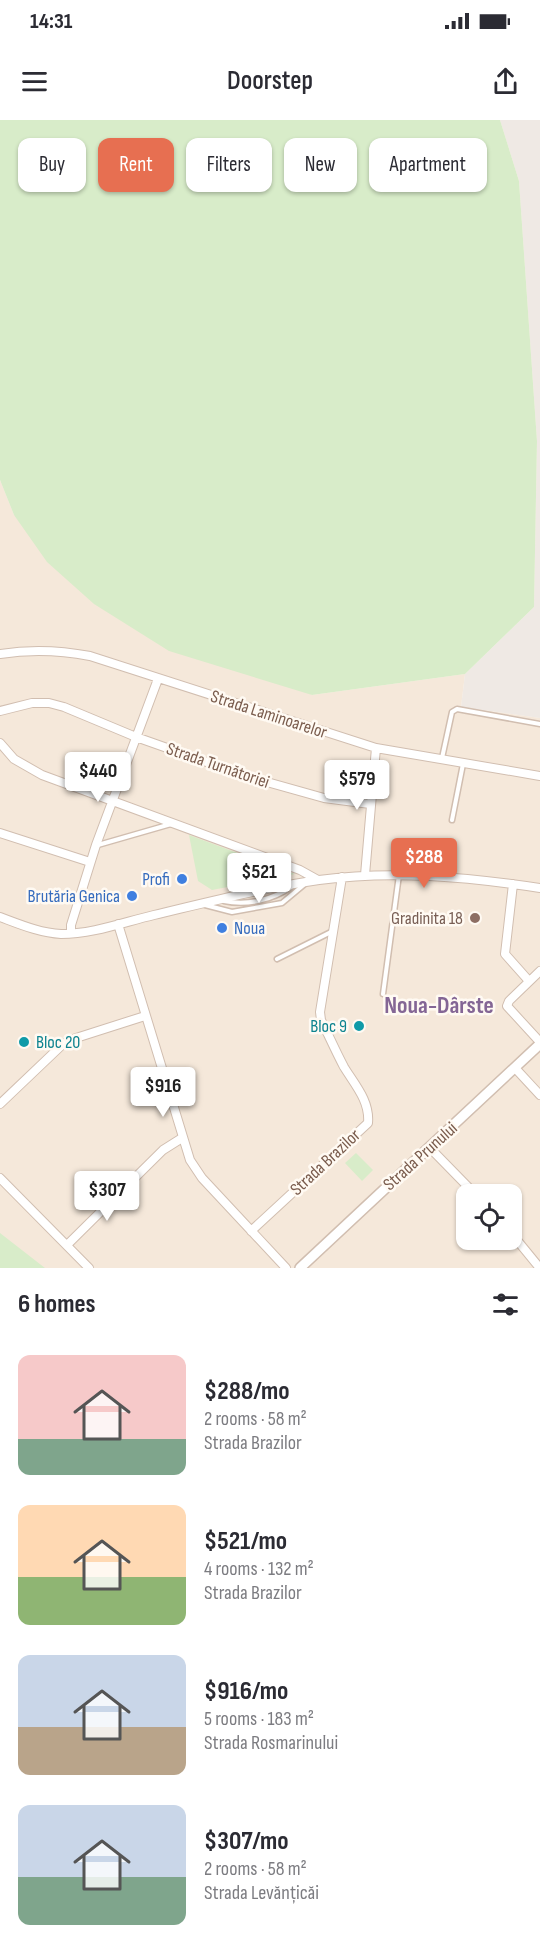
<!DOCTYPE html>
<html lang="en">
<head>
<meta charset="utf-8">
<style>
  :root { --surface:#fff; --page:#f7f7f7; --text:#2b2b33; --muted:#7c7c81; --accent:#e76f51 }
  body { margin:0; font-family:"Sofia Sans Condensed",sans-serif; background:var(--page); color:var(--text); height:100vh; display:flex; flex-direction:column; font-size:22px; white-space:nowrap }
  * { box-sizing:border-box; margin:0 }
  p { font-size:20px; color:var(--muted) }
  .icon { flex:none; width:33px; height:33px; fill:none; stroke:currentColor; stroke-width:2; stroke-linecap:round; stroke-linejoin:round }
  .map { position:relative; height:1148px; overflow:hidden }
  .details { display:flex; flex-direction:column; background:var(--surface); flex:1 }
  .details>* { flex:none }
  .top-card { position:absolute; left:18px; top:18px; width:504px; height:54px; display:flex; gap:12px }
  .buttons { position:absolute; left:456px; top:1064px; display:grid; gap:12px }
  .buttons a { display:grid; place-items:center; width:66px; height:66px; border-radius:12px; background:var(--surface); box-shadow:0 2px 4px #0004; font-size:30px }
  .price { position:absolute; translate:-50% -51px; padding:0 14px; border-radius:6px; background:#fff; color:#222; font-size:20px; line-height:39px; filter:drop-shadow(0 2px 3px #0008) }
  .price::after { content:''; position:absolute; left:50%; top:36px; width:18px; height:14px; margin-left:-9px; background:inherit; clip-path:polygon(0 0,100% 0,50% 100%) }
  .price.on { background:var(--accent); color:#fff }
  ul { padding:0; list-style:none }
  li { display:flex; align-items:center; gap:18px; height:150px; padding:0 18px }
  li span { display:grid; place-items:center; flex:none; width:168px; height:120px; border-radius:12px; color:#555 }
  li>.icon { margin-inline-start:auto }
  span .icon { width:72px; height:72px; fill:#fffc; stroke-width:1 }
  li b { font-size:26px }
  h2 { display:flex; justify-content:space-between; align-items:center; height:72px; padding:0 18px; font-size:26px }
  .pill { padding:0 21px; border-radius:12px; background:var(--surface); box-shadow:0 2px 4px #0004; font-size:21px; line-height:54px }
  .pill.on { background:var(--accent); color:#fff }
  .status { display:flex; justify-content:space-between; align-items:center; height:42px; padding:0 30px; background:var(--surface); direction:ltr }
  .status svg { height:16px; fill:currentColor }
  header { display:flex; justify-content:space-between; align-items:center; height:78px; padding:0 18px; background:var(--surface); font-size:27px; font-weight:600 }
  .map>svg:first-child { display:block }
</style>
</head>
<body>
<div class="status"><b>14:31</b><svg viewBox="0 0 49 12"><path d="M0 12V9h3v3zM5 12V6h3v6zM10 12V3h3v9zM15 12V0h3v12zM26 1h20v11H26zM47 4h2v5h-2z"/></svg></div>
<header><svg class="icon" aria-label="menu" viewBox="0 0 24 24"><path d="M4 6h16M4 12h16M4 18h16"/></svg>Doorstep<svg class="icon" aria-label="share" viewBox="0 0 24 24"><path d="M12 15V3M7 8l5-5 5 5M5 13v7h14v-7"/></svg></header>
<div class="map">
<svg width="540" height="1148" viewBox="0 0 540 1148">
  <rect width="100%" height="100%" fill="#fdf6ec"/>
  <path fill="#f5e8da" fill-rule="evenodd" d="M0,360L14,395L312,575L465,554L461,587L540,598V1148H0ZM466,1074H512V1119H466Z"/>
  <path fill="#efe9e4" d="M500,0H540V598L461,587L465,554L534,487L537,321L519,61Z"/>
  <path fill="#d8ecc9" d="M0,0H500L519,61L537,321L534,487L465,554L312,575L169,531L94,484L47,442L14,395L0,360Z
    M189,715L295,754L212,770L198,761Z
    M356,1033L373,1050L362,1061L345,1043Z
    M0,1113L45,1148H0Z"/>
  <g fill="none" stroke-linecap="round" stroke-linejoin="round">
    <g stroke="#d1beb0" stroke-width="7">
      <path id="service" d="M442,638L452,592L457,589L540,604
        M452,700L463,644
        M98,725L171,704
        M224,781C247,786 272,780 291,767
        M205,785L232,792L282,783L306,763
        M277,839L333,811
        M383,874L399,755"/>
    </g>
    <g stroke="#d1beb0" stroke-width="10">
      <path id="minor" d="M0,534C31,529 59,530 90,536L376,628L540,656
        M0,591L32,583H49L64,587L136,617L249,657L324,678L370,684
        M0,623L14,639L42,655L300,750L318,760
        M0,713L90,742
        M365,755L376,628
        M513,764L505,834L529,861
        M0,797C19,804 40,813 61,814C93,814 124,802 154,795C209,782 263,768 319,760C392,750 467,757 540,768
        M118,804L190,1040L202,1058L286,1148
        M71,813V805L96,725L158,559
        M540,851L509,881L507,886L540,922
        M515,948L540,975
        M0,984L63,924L76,918L145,896
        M430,1028L475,1074
        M0,1058L89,1148
        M251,1111L368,1003C370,981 355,965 344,947C336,932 329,916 321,900L320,892L342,757
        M512,1114L539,1147
        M67,1125L163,1030L182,1018"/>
    </g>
    <g stroke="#d1beb0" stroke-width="12">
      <path id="tertiary" d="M300,1148L540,924"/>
    </g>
    <use href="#service" stroke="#fff" stroke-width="4"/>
    <use href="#minor" stroke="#fff" stroke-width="8"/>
    <use href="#tertiary" stroke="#fff" stroke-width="9"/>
  </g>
  <g fill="#3f7fe0" stroke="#fffaf3" stroke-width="2">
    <circle cx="182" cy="759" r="6"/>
    <circle cx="132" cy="776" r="6"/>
    <circle cx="222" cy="808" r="6"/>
  </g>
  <circle fill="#8d6e63" stroke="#fffaf3" stroke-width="2" cx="475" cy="798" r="6"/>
  <g fill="#0f9aa8" stroke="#fffaf3" stroke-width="2">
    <circle cx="359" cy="906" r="6"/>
    <circle cx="24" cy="922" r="6"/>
  </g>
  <g text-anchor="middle" stroke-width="5" stroke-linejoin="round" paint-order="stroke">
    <g font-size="18" fill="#7a5c4d" stroke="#fffaf3">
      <text transform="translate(269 594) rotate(18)" y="6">Strada Laminoarelor</text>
      <text transform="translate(218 645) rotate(19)" y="6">Strada Turnătoriei</text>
      <text transform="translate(420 1036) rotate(-42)" y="6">Strada Prunului</text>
      <text transform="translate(325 1042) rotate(-43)" y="6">Strada Brazilor</text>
    </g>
    <g font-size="18" fill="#366cbe" stroke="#fffaf3" text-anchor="end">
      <text x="170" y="765">Profi</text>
      <text x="120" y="782">Brutăria Genica</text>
      <text x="234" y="814" text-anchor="start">Noua</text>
    </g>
    <g font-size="18" fill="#785e54" stroke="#fffaf3" text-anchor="end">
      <text x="463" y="804">Gradinita 18</text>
    </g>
    <g font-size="18" fill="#0d838f" stroke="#fffaf3" text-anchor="end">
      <text x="347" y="912">Bloc 9</text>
      <text x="36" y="928" text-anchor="start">Bloc 20</text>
    </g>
    <g font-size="24" font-weight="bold" fill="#846695" stroke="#fffaf3">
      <text x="439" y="893">Noua-Dârste</text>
    </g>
  </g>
</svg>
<div class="buttons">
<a><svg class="icon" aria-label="locate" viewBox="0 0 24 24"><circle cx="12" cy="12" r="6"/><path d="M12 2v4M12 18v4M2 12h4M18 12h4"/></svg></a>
</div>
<b class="price" style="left:98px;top:683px">$440</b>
<b class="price" style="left:357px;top:691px">$579</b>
<b class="price on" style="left:424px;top:769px">$288</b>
<b class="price" style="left:259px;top:784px">$521</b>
<b class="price" style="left:163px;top:998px">$916</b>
<b class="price" style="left:107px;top:1102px">$307</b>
<div class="top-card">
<a class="pill">Buy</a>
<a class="pill on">Rent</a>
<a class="pill">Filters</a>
<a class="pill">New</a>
<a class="pill">Apartment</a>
</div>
</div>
<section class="details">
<h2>6 homes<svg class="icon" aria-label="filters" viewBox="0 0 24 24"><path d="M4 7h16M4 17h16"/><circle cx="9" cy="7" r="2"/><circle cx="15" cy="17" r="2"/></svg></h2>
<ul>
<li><span style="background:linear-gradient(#f6c9c9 70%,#7fa58c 0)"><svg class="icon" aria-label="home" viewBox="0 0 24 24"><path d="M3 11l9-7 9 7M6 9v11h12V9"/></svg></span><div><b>$288/mo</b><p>2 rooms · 58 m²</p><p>Strada Brazilor</p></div></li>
<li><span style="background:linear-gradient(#ffd9b3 60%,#8fb573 0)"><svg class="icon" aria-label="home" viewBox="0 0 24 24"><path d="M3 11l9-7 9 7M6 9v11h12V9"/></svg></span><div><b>$521/mo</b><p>4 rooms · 132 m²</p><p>Strada Brazilor</p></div></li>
<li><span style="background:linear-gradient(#c9d6e8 60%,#b9a48a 0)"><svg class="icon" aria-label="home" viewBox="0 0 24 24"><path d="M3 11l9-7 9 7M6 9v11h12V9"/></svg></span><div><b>$916/mo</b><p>5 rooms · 183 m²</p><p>Strada Rosmarinului</p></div></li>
<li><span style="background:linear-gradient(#c9d6e8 60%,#7fa58c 0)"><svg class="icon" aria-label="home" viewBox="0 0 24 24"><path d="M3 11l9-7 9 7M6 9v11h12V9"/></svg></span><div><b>$307/mo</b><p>2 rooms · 58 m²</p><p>Strada Levănțicăi</p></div></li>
</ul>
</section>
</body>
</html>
